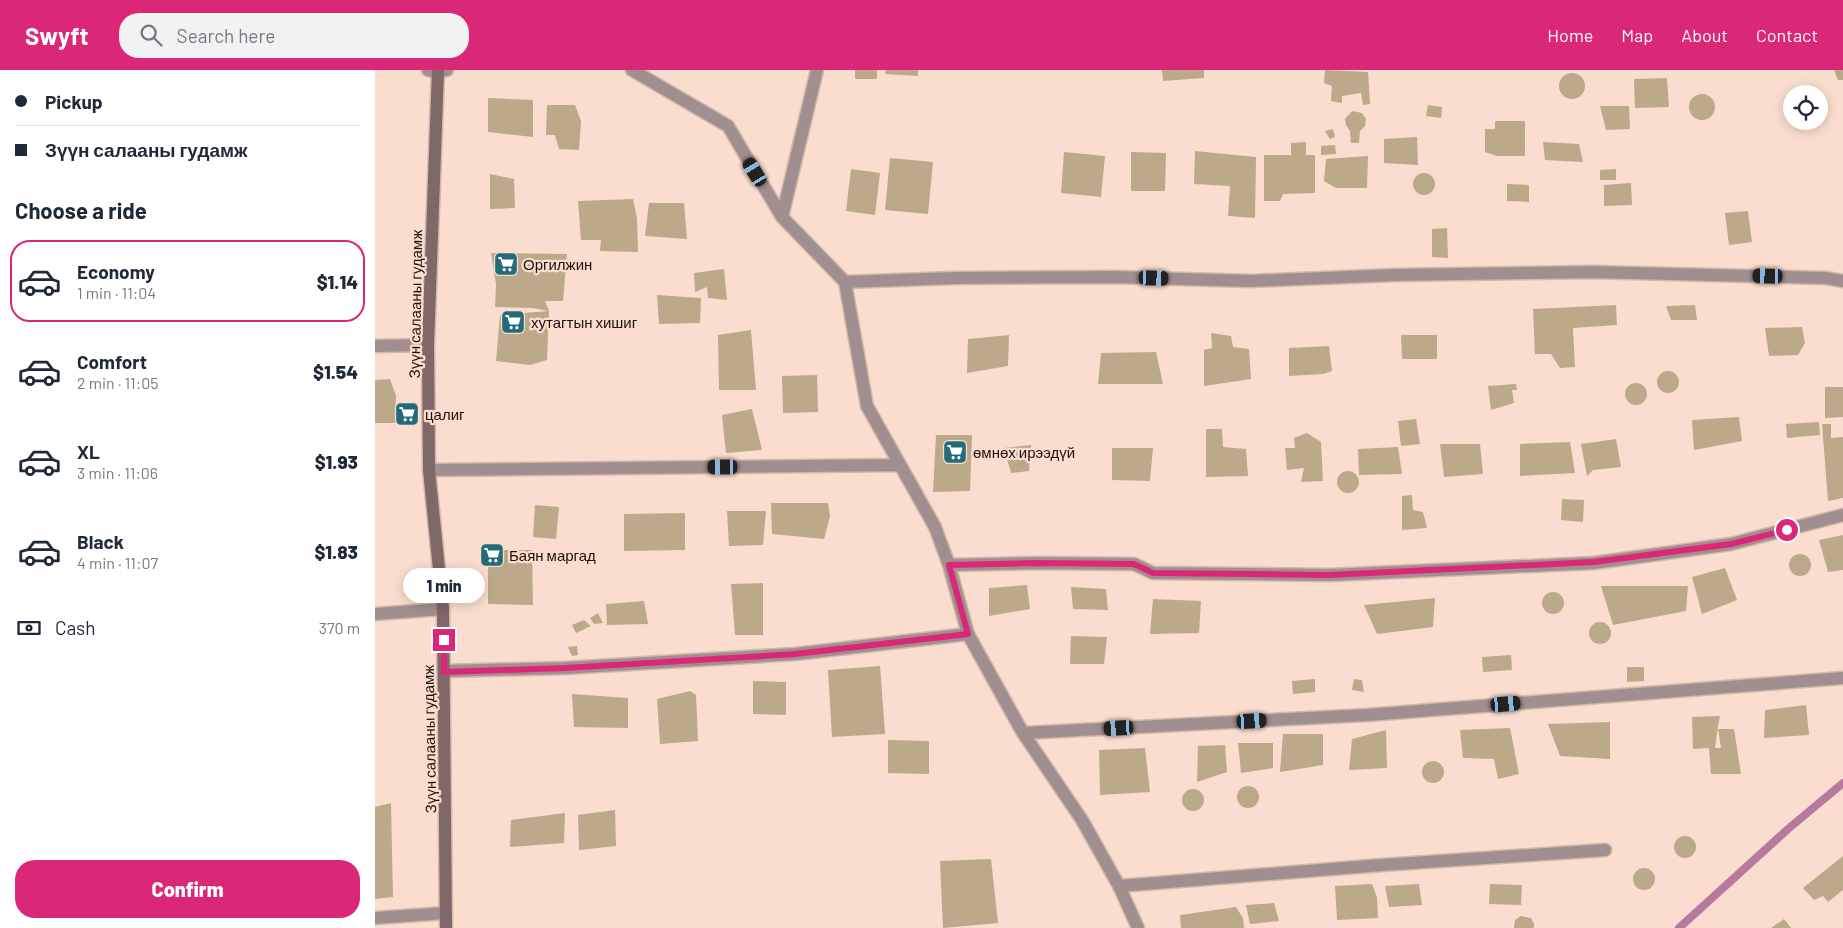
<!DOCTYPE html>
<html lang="en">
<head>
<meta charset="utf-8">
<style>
	body { margin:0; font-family:Barlow,sans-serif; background:#f2f2f3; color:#1f2937; height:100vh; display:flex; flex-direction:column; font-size:19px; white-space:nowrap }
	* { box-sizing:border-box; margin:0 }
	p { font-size:16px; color:#747a83 }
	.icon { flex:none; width:28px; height:28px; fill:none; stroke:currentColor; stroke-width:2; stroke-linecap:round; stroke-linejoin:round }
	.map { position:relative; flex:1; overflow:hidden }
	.side { display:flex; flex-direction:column; background:#fff; width:375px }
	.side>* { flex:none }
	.top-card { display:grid; align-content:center; height:110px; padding:0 15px; background:#fff }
	.buttons { position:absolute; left:1408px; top:15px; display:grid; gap:10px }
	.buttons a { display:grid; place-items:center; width:45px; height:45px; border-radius:50%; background:#fff; box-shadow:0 2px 12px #0003; font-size:25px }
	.end { position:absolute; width:22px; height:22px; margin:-11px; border:6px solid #db2777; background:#fff; box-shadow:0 0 0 2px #fff }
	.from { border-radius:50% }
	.bubble { position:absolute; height:35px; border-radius:18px; background:#fff; box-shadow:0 2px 12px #0003; font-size:16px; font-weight:800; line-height:35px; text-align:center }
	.car { position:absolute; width:15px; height:30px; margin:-15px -8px; border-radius:6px; box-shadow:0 0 4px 1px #0007; background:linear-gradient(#222 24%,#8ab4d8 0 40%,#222 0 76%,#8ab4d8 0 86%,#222 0) }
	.top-card b { display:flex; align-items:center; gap:18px; height:48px; font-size:19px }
	.top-card b+b { border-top:1px solid #e0e1e3 }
	.top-card i { width:12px; height:12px; background:#1f2937 }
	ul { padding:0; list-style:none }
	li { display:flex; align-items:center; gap:15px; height:82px; margin:0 10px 8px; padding:0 5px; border:2px solid transparent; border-radius:20px }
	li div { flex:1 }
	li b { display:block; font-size:19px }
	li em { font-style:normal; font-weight:800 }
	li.current { border-color:#db2777 }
	li>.icon { width:45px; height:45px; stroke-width:1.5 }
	h2 { padding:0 15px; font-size:22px; line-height:60px }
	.pay { display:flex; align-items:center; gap:12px; height:55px; padding:0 15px; font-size:19px }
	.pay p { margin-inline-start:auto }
	.button { display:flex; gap:10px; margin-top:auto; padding:10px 15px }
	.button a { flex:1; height:58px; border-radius:20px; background:#db2777; color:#fff; font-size:20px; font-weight:800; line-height:58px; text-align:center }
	header { display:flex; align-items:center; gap:30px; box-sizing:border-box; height:70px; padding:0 25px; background:#db2777; color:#fff }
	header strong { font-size:24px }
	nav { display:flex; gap:28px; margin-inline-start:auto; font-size:18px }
	.search { width:350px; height:45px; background:#f2f2f3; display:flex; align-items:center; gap:12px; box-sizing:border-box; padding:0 18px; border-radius:20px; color:#747a83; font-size:19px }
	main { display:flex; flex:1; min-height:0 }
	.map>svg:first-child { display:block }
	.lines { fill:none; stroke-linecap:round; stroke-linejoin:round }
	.stream { stroke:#b57a9e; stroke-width:8 }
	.building { fill:#bba98a }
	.street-casing { stroke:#d2b8ab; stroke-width:15 }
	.secondary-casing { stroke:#d2b8ab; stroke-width:15 }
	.street { stroke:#a18f8f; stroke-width:12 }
	.secondary { stroke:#806768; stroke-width:12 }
	.route { stroke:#db2777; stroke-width:6 }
	.labels { text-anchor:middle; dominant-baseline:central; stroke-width:4.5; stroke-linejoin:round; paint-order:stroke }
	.poi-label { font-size:15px; fill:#1e110b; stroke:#faddce; text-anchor:start }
	.street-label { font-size:15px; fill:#1e110b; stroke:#faddce }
</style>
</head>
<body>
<header>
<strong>Swyft</strong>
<div class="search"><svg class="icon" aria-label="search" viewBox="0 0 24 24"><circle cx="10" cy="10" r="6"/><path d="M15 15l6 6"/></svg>Search here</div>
<nav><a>Home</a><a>Map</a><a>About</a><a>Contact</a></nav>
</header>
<main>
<section class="side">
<div class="top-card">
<b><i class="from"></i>Pickup</b>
<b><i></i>Зүүн салааны гудамж</b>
</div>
<h2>Choose a ride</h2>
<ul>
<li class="current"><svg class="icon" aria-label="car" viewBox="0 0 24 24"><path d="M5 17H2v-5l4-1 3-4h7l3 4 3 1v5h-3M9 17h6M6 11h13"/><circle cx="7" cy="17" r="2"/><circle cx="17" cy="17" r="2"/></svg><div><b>Economy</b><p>1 min · 11:04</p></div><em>$1.14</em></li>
<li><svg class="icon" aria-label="car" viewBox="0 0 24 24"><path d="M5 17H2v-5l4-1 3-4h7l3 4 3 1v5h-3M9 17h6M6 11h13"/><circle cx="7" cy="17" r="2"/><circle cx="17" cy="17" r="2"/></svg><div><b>Comfort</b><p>2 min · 11:05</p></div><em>$1.54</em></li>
<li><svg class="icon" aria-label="car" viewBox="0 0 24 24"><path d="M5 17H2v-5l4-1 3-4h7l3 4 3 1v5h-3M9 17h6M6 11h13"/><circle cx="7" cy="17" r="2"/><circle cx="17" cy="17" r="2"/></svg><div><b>XL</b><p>3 min · 11:06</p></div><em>$1.93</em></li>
<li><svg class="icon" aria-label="car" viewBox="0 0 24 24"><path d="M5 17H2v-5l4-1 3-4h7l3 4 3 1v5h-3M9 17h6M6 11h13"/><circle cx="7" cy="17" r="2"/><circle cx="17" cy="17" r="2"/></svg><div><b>Black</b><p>4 min · 11:07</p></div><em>$1.83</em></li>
</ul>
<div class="pay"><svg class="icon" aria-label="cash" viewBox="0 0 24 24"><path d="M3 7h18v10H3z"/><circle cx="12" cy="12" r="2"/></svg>Cash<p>370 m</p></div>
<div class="button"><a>Confirm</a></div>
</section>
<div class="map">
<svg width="1468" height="858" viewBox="0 0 1468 858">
	<rect width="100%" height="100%" fill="#faddce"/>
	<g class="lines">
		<path class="stream" d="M1304 858 1413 759 1468 713"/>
	</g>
	<path class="building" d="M480 0H502V9H480Z
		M511 0H543V6L510 4Z
		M787 0H829V8L788 11Z
		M950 0 993 2 995 34 988 35 986 23 967 26V33L956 31 957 16 949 13Z
		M1459 0H1468V10H1463Z
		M1184 16a13 13 0 1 1 26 0a13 13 0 1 1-26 0Z
		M1292 8 1294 37 1260 38 1259 9Z
		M1314 37a13 13 0 1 1 26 0a13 13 0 1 1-26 0Z
		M113 28 158 30V67L113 62Z
		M172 35H200L206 51 204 80 184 79 180 65H171Z
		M1053 35 1067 37 1066 48 1051 46Z
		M1225 36H1254L1255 59 1231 60Z
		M977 41 987 43 991 49 990 56 985 61 984 73H976L975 61 971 55 970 49Z
		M1120 51H1150V86H1122L1110 82V59H1120Z
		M958 59 960 67 955 69 950 61Z
		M1042 67 1043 95 1009 93V69Z
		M931 72V85H940V123L908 124 905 131H889V85H916V73Z
		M1168 72 1204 74 1208 92 1170 90Z
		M960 75 961 84 946 85V76Z
		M820 81 881 87 880 148 853 146 855 116 819 114Z
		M689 82 730 86 726 127 686 123Z
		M756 82 791 83 790 121H756Z
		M993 86 992 118H961L949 111 951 89Z
		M515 88 558 92 553 144 510 140Z
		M476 99 505 103 500 145 471 141Z
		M1241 99V110H1225V100Z
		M1038 114a11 11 0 1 1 22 0a11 11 0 1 1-22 0Z
		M115 104 139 109 140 138 115 139Z
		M1256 113 1257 135 1229 136V115Z
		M1132 114 1154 115V132L1132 131Z
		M258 129 262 148 263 182 225 181 226 170H206L203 131Z
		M274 133H309L312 169 270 166Z
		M1373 141 1377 172 1354 175 1350 143Z
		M1072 158 1073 188 1057 187V159Z
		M116 183 192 184 188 231H170L174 241 172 290 155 295 121 291 125 245 174 241 157 238 120 237 121 214Z
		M349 199 352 230 333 228 332 217 320 222 319 203Z
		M282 225 326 228 325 253 284 254Z
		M1241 235 1242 255 1198 258 1200 297 1185 298 1176 284H1160L1158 239Z
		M1320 235 1322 250H1296L1291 236Z
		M1427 257 1430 273 1423 285 1394 286 1390 258Z
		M376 260 381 320H344L343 265Z
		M836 263 856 266 858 277 874 279 876 309 829 316V280L837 278Z
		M634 265 633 296 592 303 593 269Z
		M1026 265H1062V289H1027Z
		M954 276 957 301 948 304 914 306V278Z
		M781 282 788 314H723L726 283Z
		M1282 312a11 11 0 1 1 22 0a11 11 0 1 1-22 0Z
		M442 305 443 342 408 343 407 306Z
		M15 309 21 326 20 353H0V310Z
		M1250 324a11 11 0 1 1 22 0a11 11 0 1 1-22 0Z
		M1141 314 1142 320H1137L1139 333 1116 340 1113 316Z
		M1450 317H1468V347L1450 348Z
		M377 339 387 380 351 383 347 345Z
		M1364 347 1367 371 1319 380 1317 350Z
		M1041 349 1045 374 1026 376 1023 351Z
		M1444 352 1445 365 1412 368 1411 354Z
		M1447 354H1456V368L1468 367V428L1453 431Z
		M831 359H847L848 377 871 379 873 406 831 407Z
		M932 363 946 372 948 411 926 412 929 398 912 400 910 378H920L919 368Z
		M561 365H597L595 421 558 422Z
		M1241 369 1246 397 1218 400 1212 406 1206 374Z
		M1195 372 1200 403 1145 406V374Z
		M1065 374H1105L1108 404 1069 407Z
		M656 375 654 401 636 403 629 378Z
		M1023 377 1027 404 984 405 983 379Z
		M737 378H778L775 411 737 410Z
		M962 412a11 11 0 1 1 22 0a11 11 0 1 1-22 0Z
		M1037 425 1038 440 1048 442 1052 458 1027 460V426Z
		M1187 429 1209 430 1208 452 1186 450Z
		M396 433H453L455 446 449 469 397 464Z
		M160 435 184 437 181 469 158 467Z
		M352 441H391L388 475 354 476Z
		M310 443V480L249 481V444Z
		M1468 465V500L1453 502 1444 470Z
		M113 480H157L158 535 113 534Z
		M1414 495a11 11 0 1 1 22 0a11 11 0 1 1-22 0Z
		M1350 498 1362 530 1327 544 1317 507Z
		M388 513V565H360L356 514Z
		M652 515 655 539 614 546V518Z
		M1226 516H1313L1311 541 1238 555Z
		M696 517 731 519 733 540 698 539Z
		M1167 533a11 11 0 1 1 22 0a11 11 0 1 1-22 0Z
		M1060 528 1058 557 1002 564 989 535Z
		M778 529 826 531 824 563 775 564Z
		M269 531 273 554 232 555 231 534Z
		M223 543 228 553 219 554 215 548Z
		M209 550 216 556 201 563 197 555Z
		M1214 563a11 11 0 1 1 22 0a11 11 0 1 1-22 0Z
		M696 566 732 567 729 594H695Z
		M202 576 203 585 197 586 193 577Z
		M1136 585 1137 600 1108 602 1107 587Z
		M505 596 510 664 457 667 453 600Z
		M1252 597H1269V611L1252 612Z
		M940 609V622L918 624 917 611Z
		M979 609 987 610 989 622 977 620Z
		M378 611 411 612V645L378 644Z
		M315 621 321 625 323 671 285 674 282 629Z
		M197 624 253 628V658L199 657Z
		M1431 635 1434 665 1389 668 1390 640Z
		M1345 646 1343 656 1340 678H1346L1343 659H1359L1366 704H1336L1334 678 1318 679 1317 647Z
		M1235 652V689L1185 686 1173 654Z
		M1135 658 1144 704 1123 709 1119 689 1088 688 1085 660Z
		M1011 660 1012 698 974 700 977 669Z
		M908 664H948V695L905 702Z
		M513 670 554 671V704L513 703Z
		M863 673H898V698L866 703Z
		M850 675 852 702 822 712 823 676Z
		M770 678 775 722 725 725 724 680Z
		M1047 702a11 11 0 1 1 22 0a11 11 0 1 1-22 0Z
		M862 727a11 11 0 1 1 22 0a11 11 0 1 1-22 0Z
		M807 730a11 11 0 1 1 22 0a11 11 0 1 1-22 0Z
		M16 733 18 827 0 829V737Z
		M240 740 241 776 204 780 203 745Z
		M190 743 189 773 135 777 136 750Z
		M1299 777a11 11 0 1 1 22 0a11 11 0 1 1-22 0Z
		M1468 786V820L1453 832 1448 826 1439 830 1428 818Z
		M616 789 623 853 568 858 565 791Z
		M1258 809a11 11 0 1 1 22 0a11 11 0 1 1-22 0Z
		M997 814 1002 827 1003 848 962 850 960 816Z
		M1044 814 1047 835 1014 837 1010 816Z
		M1115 814 1147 815 1146 835 1114 834Z
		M899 833 904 851 875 854 871 835Z
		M861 837 868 848 869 858H806L805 845Z
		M1146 846 1156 848 1159 854V858H1139L1140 850Z
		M1409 849 1416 858H1396Z"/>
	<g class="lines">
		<defs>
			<path id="street" d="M53 0 63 2 72 0
				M257 0 353 56 407 147 470 212 492 336 560 457 574 495 593 564 648 663 707 750 744 816 763 858
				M407 147 442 0
				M470 212 579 208 740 207 875 211 1019 205 1218 202 1451 208 1468 211
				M0 276 53 275
				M54 400 524 395
				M574 495 661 493 759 494 778 503 955 505 1219 493 1356 474 1468 445
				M0 544 68 539
				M69 601 190 598 420 584 593 564
				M648 663 992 645 1468 608
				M744 816 1007 795 1230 780
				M0 848 71 843"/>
			<path id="secondary" d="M63 0 53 275 54 400 68 539 71 858"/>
		</defs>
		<use href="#street" class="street-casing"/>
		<use href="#secondary" class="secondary-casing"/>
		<use href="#street" class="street"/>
		<use href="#secondary" class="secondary"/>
	</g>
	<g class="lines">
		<path class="route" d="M69 570V602L190 598 420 584 593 564 574 495 660 493 759 494 778 503 955 505 1219 492 1356 474 1412 460"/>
	</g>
	<defs>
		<symbol id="supermarket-square" viewBox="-11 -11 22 22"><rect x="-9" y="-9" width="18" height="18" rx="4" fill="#246b79" stroke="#faddce"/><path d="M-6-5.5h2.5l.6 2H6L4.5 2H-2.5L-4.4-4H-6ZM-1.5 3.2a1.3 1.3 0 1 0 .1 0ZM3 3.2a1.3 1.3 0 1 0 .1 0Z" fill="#fff"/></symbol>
	</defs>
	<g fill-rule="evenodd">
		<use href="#supermarket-square" x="117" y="180" width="28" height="28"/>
		<use href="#supermarket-square" x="124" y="238" width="28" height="28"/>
		<use href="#supermarket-square" x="18" y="330" width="28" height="28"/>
		<use href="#supermarket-square" x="566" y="368" width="28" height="28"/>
		<use href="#supermarket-square" x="103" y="471" width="28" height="28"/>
	</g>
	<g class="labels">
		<g class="poi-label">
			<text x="148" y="194">Оргилжин</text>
			<text x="156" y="252">хутагтын хишиг</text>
			<text x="50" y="344">цалиг</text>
			<text x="598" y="382">өмнөх ирээдүй</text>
			<text x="134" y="485">Баян маргад</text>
		</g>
		<g class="street-label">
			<text transform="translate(40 234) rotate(-89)">Зүүн салааны гудамж</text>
			<text transform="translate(54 669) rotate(-91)">Зүүн салааны гудамж</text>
		</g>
	</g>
</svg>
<div class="buttons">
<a><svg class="icon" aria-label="locate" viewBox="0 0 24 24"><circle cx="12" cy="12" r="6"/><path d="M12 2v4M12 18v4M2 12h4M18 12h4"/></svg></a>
</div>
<i class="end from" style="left:1412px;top:460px"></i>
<i class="end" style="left:69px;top:570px"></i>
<div class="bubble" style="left:28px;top:498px;width:82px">1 min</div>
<i class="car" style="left:380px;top:102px;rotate:329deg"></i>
<i class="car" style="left:1393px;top:206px;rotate:271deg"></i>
<i class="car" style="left:779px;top:208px;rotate:92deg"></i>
<i class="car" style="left:348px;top:397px;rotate:270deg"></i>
<i class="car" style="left:1131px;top:634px;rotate:85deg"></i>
<i class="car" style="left:877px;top:651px;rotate:87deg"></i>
<i class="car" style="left:744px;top:658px;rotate:267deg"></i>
</div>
</main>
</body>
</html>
